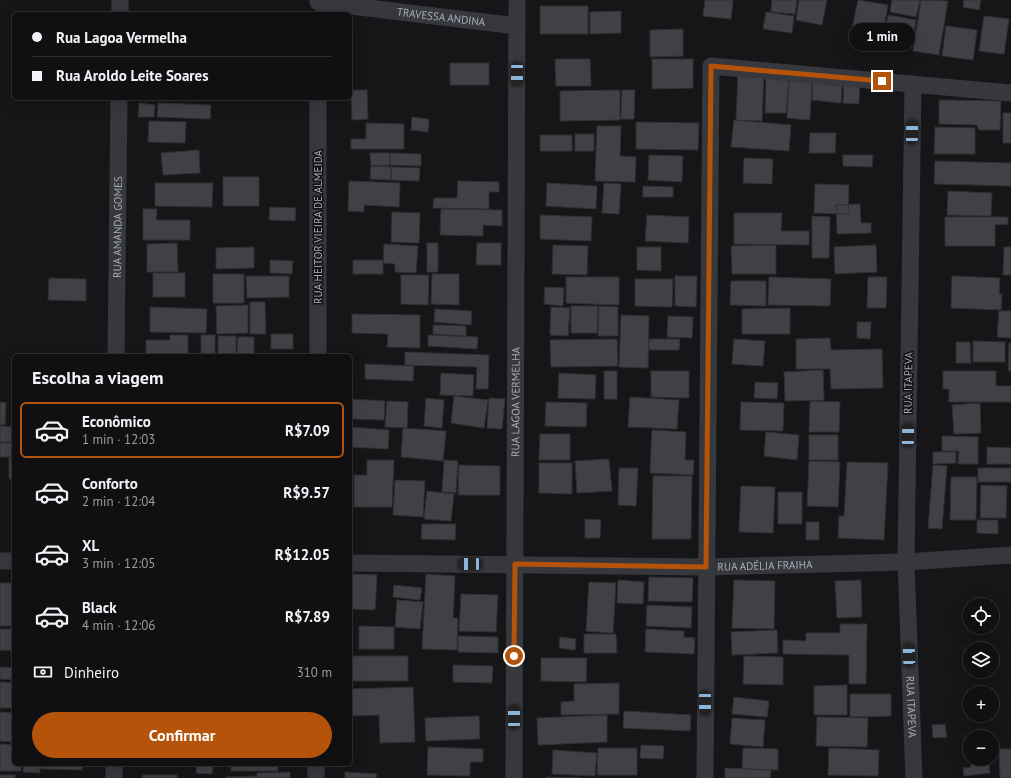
<!DOCTYPE html>
<html lang="pt">
<head>
<meta charset="utf-8">
<style>
	body { margin:0; font-family:"PT Sans",sans-serif; background:#1e1e20; color:#f1f3f6; height:100vh; display:flex; flex-direction:column; font-size:15px; white-space:nowrap }
	* { box-sizing:border-box; margin:0 }
	p { font-size:13px; color:#9c9d9f }
	.icon { flex:none; width:22px; height:22px; fill:none; stroke:currentColor; stroke-width:2; stroke-linecap:round; stroke-linejoin:round }
	.map { position:relative; flex:1; overflow:hidden }
	.details { position:absolute; left:12px; top:354px; width:340px; height:412px; display:flex; flex-direction:column; background:#101012; border-radius:6px; box-shadow:0 4px 16px #0002,0 0 0 1px #303032 }
	.details>* { flex:none }
	.guide { position:absolute; left:12px; top:12px; width:340px; height:88px; border-radius:6px; box-shadow:0 4px 16px #0002,0 0 0 1px #303032; display:grid; align-content:center; height:88px; padding:0 20px; background:#101012 }
	.fabs { position:absolute; left:963px; top:598px; display:grid; gap:8px }
	.fabs a { display:grid; place-items:center; width:36px; height:36px; border-radius:50%; background:#101012; box-shadow:0 4px 16px #0002,0 0 0 1px #303032; font-size:20px }
	.end { position:absolute; width:18px; height:18px; margin:-9px; border:5px solid #b45309; background:#fff; box-shadow:0 0 0 2px #fff }
	.from { border-radius:50% }
	.bubble { position:absolute; height:28px; border-radius:14px; background:#101012; box-shadow:0 4px 16px #0002,0 0 0 1px #303032; font-size:13px; font-weight:700; line-height:28px; text-align:center }
	.car { position:absolute; width:12px; height:24px; margin:-12px -6px; border-radius:5px; box-shadow:0 0 3px 1px #0007; background:linear-gradient(#222 24%,#8ab4d8 0 40%,#222 0 76%,#8ab4d8 0 86%,#222 0) }
	.guide b { display:flex; align-items:center; gap:14px; height:38px; font-size:15px }
	.guide b+b { border-top:1px solid #303032 }
	.guide i { width:10px; height:10px; background:#f1f3f6 }
	ul { padding:0; list-style:none }
	li { display:flex; align-items:center; gap:12px; height:56px; margin:0 8px 6px; padding:0 12px; border:2px solid transparent; border-radius:6px }
	li div { flex:1 }
	li b { display:block; font-size:15px }
	li em { font-style:normal; font-weight:700 }
	li.active { border-color:#b45309 }
	li>.icon { width:36px; height:36px; stroke-width:1.5 }
	h2 { padding:0 20px; font-size:18px; line-height:48px }
	.pay { display:flex; align-items:center; gap:10px; height:44px; padding:0 20px; font-size:15px }
	.pay p { margin-inline-start:auto }
	.primary-button { display:flex; gap:8px; margin-top:auto; padding:8px 20px }
	.primary-button a { flex:1; height:46px; border-radius:24px; background:#b45309; color:#fff; font-size:16px; font-weight:700; line-height:46px; text-align:center }
	.map>svg:first-child { display:block }
	.building { fill:#404145; stroke:#303034 }
	.lines { fill:none; stroke-linecap:round; stroke-linejoin:round }
	.street { stroke:#37383d; stroke-width:17 }
	.route { stroke:#b45309; stroke-width:5 }
	.labels { text-anchor:middle; dominant-baseline:central; stroke-width:3; stroke-linejoin:round; paint-order:stroke }
	.street-label { font-size:11px; fill:#a8adb8; stroke:#111113 }
</style>
</head>
<body>
<div class="map">
<svg width="1011" height="778" viewBox="0 0 1011 778">
	<rect width="100%" height="100%" fill="#161618"/>
	<path class="building" d="M705 0H733L731 19 703 16Z
		M772 0H797L795 14 771 12Z
		M799 0H827L822 25 796 20Z
		M858 0 888 5 882 39 851 33Z
		M892 0H920L916 17 890 12Z
		M921 0 948 1 939 55 913 51Z
		M964 0H981L979 10 963 7Z
		M540 6H588V34H540Z
		M621 11V33L590 34V12Z
		M766 12 794 16 792 33 763 29Z
		M888 15 916 20 912 46 883 41Z
		M984 16 1009 19 1004 54 979 51Z
		M946 26 977 30 973 60 942 56Z
		M683 29V56L650 57V30Z
		M555 59H590L591 86H556Z
		M652 59H693V88L652 89Z
		M450 63H489V85H450Z
		M738 73H764L762 121 736 120Z
		M766 77 789 79 786 113H765Z
		M789 79 812 80 810 120 787 118Z
		M844 80H860L859 104 843 103Z
		M813 83 842 86 841 103 812 100Z
		M351 90H367L368 119 352 120Z
		M620 90V120L560 121V91Z
		M622 90H635L634 119H621Z
		M939 100 1001 101 1000 130H979L977 125 939 124Z
		M139 103 155 105 154 117H138Z
		M158 103 211 105 210 119 157 117Z
		M1003 113H1011V143H1003Z
		M412 117 429 119 428 132 411 130Z
		M734 120 791 125 789 151 731 147Z
		M149 121 186 122 185 143 148 142Z
		M636 122 699 123 698 150 636 149Z
		M366 123 404 124V149H351V139H366Z
		M597 126H621L620 156 636 157 635 182 595 181Z
		M935 127 975 128V154H934Z
		M810 133H836L835 153H809Z
		M575 134H594V151H575Z
		M540 135H572V151H540Z
		M199 150 200 173 163 175 161 153Z
		M370 153H390V165L371 166Z
		M390 153 421 154V166L390 165Z
		M649 155 683 156 682 182 648 180Z
		M843 155H873L872 167 843 166Z
		M744 158 773 159 772 184 743 183Z
		M935 161 1011 163V186L934 184Z
		M371 166 391 167V180L370 179Z
		M391 167 420 168 419 181 391 180Z
		M223 177H259V206H223Z
		M349 181 400 183 399 207 364 205V212L348 211Z
		M458 181 499 182V192H489V209L433 208 434 198H457Z
		M155 183H213L212 207 155 206Z
		M547 183 597 186 596 209 546 206Z
		M604 183 621 184 619 214 602 213Z
		M815 184 849 185 848 214 814 213Z
		M643 186 673 187V197H643Z
		M948 191 992 193 991 216 947 215Z
		M860 204 861 223H871V233L837 234 836 205Z
		M270 207 296 208 295 221 269 220Z
		M143 209H157L156 220H190V240H143Z
		M441 209 502 210V226L483 225V236L440 235Z
		M392 212 420 213 419 243 391 242Z
		M734 213H782L781 231H809V245L734 244Z
		M540 215 592 217 591 241 540 239Z
		M647 215 689 217 688 243 645 241Z
		M812 216 830 217 829 258H812Z
		M945 217H1008V224L995 225V246H945Z
		M177 243 178 272H147V244Z
		M427 243H438V272H427Z
		M477 243H501V265H476Z
		M384 244 418 246 416 273 395 272V264L383 263Z
		M553 245 588 246 587 275 552 274Z
		M776 245V274H732L731 246Z
		M876 245 877 272 835 274 834 247Z
		M254 247V268L216 269V248Z
		M637 247H661V271L637 270Z
		M1004 247H1011V275H1003Z
		M270 260 293 261 292 274 270 273Z
		M353 260H383V274H353Z
		M153 273H185V297H153Z
		M213 274H244V303H213Z
		M432 274H459V305L431 304Z
		M401 275H429L428 305 401 304Z
		M246 276H289V297L247 298Z
		M675 276H697L696 307 675 306Z
		M952 276 1000 278 999 294H1002L1001 310 951 308Z
		M566 277H619V305L566 303Z
		M769 277 831 279 830 306 768 305Z
		M868 277H887L886 308H867Z
		M49 278 86 279V301L48 300Z
		M635 279H673L672 307 635 306Z
		M731 281H766V306L730 305Z
		M545 287 564 288 563 306 544 304Z
		M250 302H265L266 334H250Z
		M248 305V333L217 334 216 306Z
		M571 306H598L597 333H571Z
		M599 306 618 307V336H598Z
		M150 307 207 309 206 333 150 332Z
		M551 307 570 308 568 336 550 335Z
		M790 308V334H742V309Z
		M435 309 472 311 471 325 434 322Z
		M999 311H1011V338L997 337Z
		M352 314 420 315V348L387 347 388 334 352 333Z
		M621 315 649 316 648 368 619 367Z
		M668 316 693 317 692 338 667 337Z
		M857 322H871L870 339 857 338Z
		M433 325 466 326V336L433 334Z
		M271 334H293V349H271Z
		M170 335H188V356H146V340H170Z
		M201 335H215V356H201Z
		M428 335 478 337 477 349 428 346Z
		M218 336H236V356H218Z
		M238 337H254V356H237Z
		M830 338 831 350 882 349 883 388 831 389 830 369H796V339Z
		M617 339 618 366 551 367 550 340Z
		M649 339H680L679 350H649Z
		M734 339 765 341 763 366 732 364Z
		M973 341 1005 342V362H973Z
		M956 342H970L971 363H956Z
		M1009 343H1011V371H1008Z
		M405 352 489 355 488 389H476L477 367 405 365Z
		M365 364 414 366 413 381 365 379Z
		M823 370 824 400 785 401 784 372Z
		M604 371H617V399H604Z
		M651 371H689V398L651 397Z
		M943 371H996V386H1011V402H949V389H943Z
		M441 373 474 375 473 396 440 395Z
		M559 373 596 375 595 399 558 398Z
		M755 382 778 383 777 399 754 398Z
		M454 396 488 400 484 428 451 423Z
		M630 397 679 400 677 429 628 427Z
		M426 398 444 400 442 428 424 426Z
		M489 398 505 399 502 429 487 428Z
		M350 399 385 401 384 420 350 419Z
		M387 401 408 402 407 428 385 427Z
		M810 401 840 402 839 432H809Z
		M0 402 6 403 5 425H0Z
		M546 402 587 403 586 427 545 426Z
		M741 402 784 403 783 431 740 430Z
		M980 403 981 433 954 434 952 405Z
		M0 426 14 427V442H0Z
		M350 427 389 430 388 449 350 447Z
		M403 428 446 431 443 461 401 457Z
		M652 430 686 432 685 460H694L693 475 650 473Z
		M766 432 799 435 797 460 764 456Z
		M540 434H570V460H539Z
		M809 435H838V460H809Z
		M942 436 978 437V464H958L959 451H942Z
		M0 443H14V457H0Z
		M987 447 1011 448V464H987Z
		M933 452H956V463L933 464Z
		M9 458H14V479H9Z
		M609 459 612 491 577 493 575 461Z
		M367 460H394L392 507H354V475H367Z
		M444 460 458 461 456 493 442 492Z
		M809 461 840 462 838 507 807 506Z
		M847 462 888 463 884 540 838 538 839 516H844Z
		M539 463H572V494L539 493Z
		M459 465 500 466V495H458Z
		M933 465 947 466 942 529 928 528Z
		M619 468H638L636 506 618 505Z
		M978 468H1011V482H978Z
		M653 476H692L691 539H652Z
		M951 477H977L976 520H950Z
		M395 480 425 481 423 517 393 515Z
		M981 485 1007 486 1006 518H980Z
		M741 486 775 487 773 533 739 532Z
		M427 491 454 494 451 521 424 519Z
		M778 492H802V524H778Z
		M585 519 601 520 600 538H585Z
		M977 520H998V534L977 533Z
		M806 522H819V540H806Z
		M422 524H456L455 540 421 539Z
		M350 574 377 575 375 610 350 609Z
		M426 574 455 576 453 618H458L457 650 422 649Z
		M649 577 693 578 692 602 648 601Z
		M618 580 644 582 643 604 617 603Z
		M734 580 775 581 774 629 732 628Z
		M861 580 862 617 837 618 835 581Z
		M589 582 616 583 613 633 586 631Z
		M0 583H14V626H0Z
		M394 585 422 588 420 600 393 597Z
		M461 594 498 595 496 632 459 631Z
		M397 600 423 602 420 629 395 627Z
		M647 605 692 607 691 628 646 626Z
		M840 624H867L866 684H849V655L783 654V640L806 641V633H840Z
		M359 626 394 627V649H359Z
		M0 629H14V651L0 650Z
		M646 629 684 631V637L695 638 694 654 645 652Z
		M777 630 778 653 732 655 731 632Z
		M584 634H616L617 653H584Z
		M458 636 498 637V653L458 652Z
		M560 637 576 639 575 650 559 648Z
		M350 656H408V681H350Z
		M744 656 783 657V685L743 684Z
		M541 658H587L586 682 541 681Z
		M453 665 493 666 492 683 453 682Z
		M0 667 14 668V680L0 679Z
		M0 682 14 683V708H0Z
		M619 683V714L561 715V702L574 701V684Z
		M847 685V715H814V686Z
		M413 687 415 742 380 743 379 715 350 716V689Z
		M850 694H891V716L850 717Z
		M734 697 769 701 767 717 732 714Z
		M624 711 691 715 690 731 623 728Z
		M0 712 14 713V742L0 741Z
		M607 715V742L538 745 537 718Z
		M479 716 480 739 426 741 425 718Z
		M817 717 868 718 867 747 816 746Z
		M732 718 765 720 763 747 730 744Z
		M945 724 947 737 933 738 932 725Z
		M0 744 14 745V764H21V771H0Z
		M641 745 664 746 663 759 640 758Z
		M428 747 483 749V762H470V776L427 775Z
		M598 748H637V775H597Z
		M743 748 778 749V770L742 769Z
		M829 748 879 750 878 776 828 775Z
		M999 749H1011V778H1000Z
		M553 750 597 753 595 776 552 774Z
		M971 759H988L990 773 964 776 963 768 971 767Z
		M24 764H40V773L23 772Z
		M41 764H83L82 770 41 769Z
		M197 764H213L212 774 196 773Z
		M231 764H278V771H231Z
		M725 768 771 770 770 778H725Z
		M290 772V778H257V773Z
		M345 772 377 774 376 778H345Z
		M0 775H15V778H0Z
		M143 775H177V778H142Z
		M256 776 257 778H226V777Z
		M546 777 582 778H546Z"/>
	<g class="lines">
		<g class="street">
			<path id="s1" d="M318 2 517 26"/>
			<path d="M120 14V0"/>
			<path id="s2" d="M913 84 906 562 914 778"/>
			<path d="M318 98V356"/>
			<path id="s3" d="M116 356 119 98"/>
			<path d="M0 561H14"/>
			<path id="s4" d="M350 563 706 567 906 562 1011 555"/>
			<path d="M114 764V778"/>
			<path d="M316 778V764"/>
			<path id="s5" d="M514 778 517 0"/>
			<path d="M705 778 711 66 1011 93"/>
		</g>
	</g>
	<g class="lines">
		<path class="route" d="M514 656 515 564 706 567 711 66 882 81"/>
	</g>
	<g class="labels">
		<g class="street-label">
			<text stroke="none"><textPath href="#s1" startOffset="124">TRAVESSA ANDINA</textPath></text>
			<text stroke="none"><textPath href="#s3" startOffset="129">RUA AMANDA GOMES</textPath></text>
			<text transform="translate(318 227) rotate(-90)">RUA HEITOR VIEIRA DE ALMEIDA</text>
			<text transform="translate(908 383) rotate(-89)">RUA ITAPEVA</text>
			<text stroke="none"><textPath href="#s5" startOffset="376">RUA LAGOA VERMELHA</textPath></text>
			<text stroke="none"><textPath href="#s4" startOffset="415">RUA ADÉLIA FRAIHA</textPath></text>
			<text stroke="none"><textPath href="#s2" startOffset="623">RUA ITAPEVA</textPath></text>
		</g>
	</g>
</svg>
<div class="fabs">
<a><svg class="icon" aria-label="locate" viewBox="0 0 24 24"><circle cx="12" cy="12" r="6"/><path d="M12 2v4M12 18v4M2 12h4M18 12h4"/></svg></a>
<a><svg class="icon" aria-label="layers" viewBox="0 0 24 24"><path d="M12 4l9 5-9 5-9-5zM3 14l9 5 9-5"/></svg></a>
<a>+</a>
<a>−</a>
</div>
<i class="end from" style="left:514px;top:656px"></i>
<i class="end" style="left:882px;top:81px"></i>
<div class="bubble" style="left:849px;top:23px;width:66px">1 min</div>
<i class="car" style="left:517px;top:74px;rotate:180deg"></i>
<i class="car" style="left:912px;top:132px;rotate:1deg"></i>
<i class="car" style="left:908px;top:435px;rotate:1deg"></i>
<i class="car" style="left:470px;top:564px;rotate:270deg"></i>
<i class="car" style="left:909px;top:655px;rotate:358deg"></i>
<i class="car" style="left:705px;top:703px;rotate:180deg"></i>
<i class="car" style="left:514px;top:717px;rotate:0deg"></i>
<div class="guide">
<b><i class="from"></i>Rua Lagoa Vermelha</b>
<b><i></i>Rua Aroldo Leite Soares</b>
</div>
<section class="details">
<h2>Escolha a viagem</h2>
<ul>
<li class="active"><svg class="icon" aria-label="car" viewBox="0 0 24 24"><path d="M5 17H2v-5l4-1 3-4h7l3 4 3 1v5h-3M9 17h6M6 11h13"/><circle cx="7" cy="17" r="2"/><circle cx="17" cy="17" r="2"/></svg><div><b>Econômico</b><p>1 min · 12:03</p></div><em>R$7.09</em></li>
<li><svg class="icon" aria-label="car" viewBox="0 0 24 24"><path d="M5 17H2v-5l4-1 3-4h7l3 4 3 1v5h-3M9 17h6M6 11h13"/><circle cx="7" cy="17" r="2"/><circle cx="17" cy="17" r="2"/></svg><div><b>Conforto</b><p>2 min · 12:04</p></div><em>R$9.57</em></li>
<li><svg class="icon" aria-label="car" viewBox="0 0 24 24"><path d="M5 17H2v-5l4-1 3-4h7l3 4 3 1v5h-3M9 17h6M6 11h13"/><circle cx="7" cy="17" r="2"/><circle cx="17" cy="17" r="2"/></svg><div><b>XL</b><p>3 min · 12:05</p></div><em>R$12.05</em></li>
<li><svg class="icon" aria-label="car" viewBox="0 0 24 24"><path d="M5 17H2v-5l4-1 3-4h7l3 4 3 1v5h-3M9 17h6M6 11h13"/><circle cx="7" cy="17" r="2"/><circle cx="17" cy="17" r="2"/></svg><div><b>Black</b><p>4 min · 12:06</p></div><em>R$7.89</em></li>
</ul>
<div class="pay"><svg class="icon" aria-label="cash" viewBox="0 0 24 24"><path d="M3 7h18v10H3z"/><circle cx="12" cy="12" r="2"/></svg>Dinheiro<p>310 m</p></div>
<div class="primary-button"><a>Confirmar</a></div>
</section>
</div>
</body>
</html>
